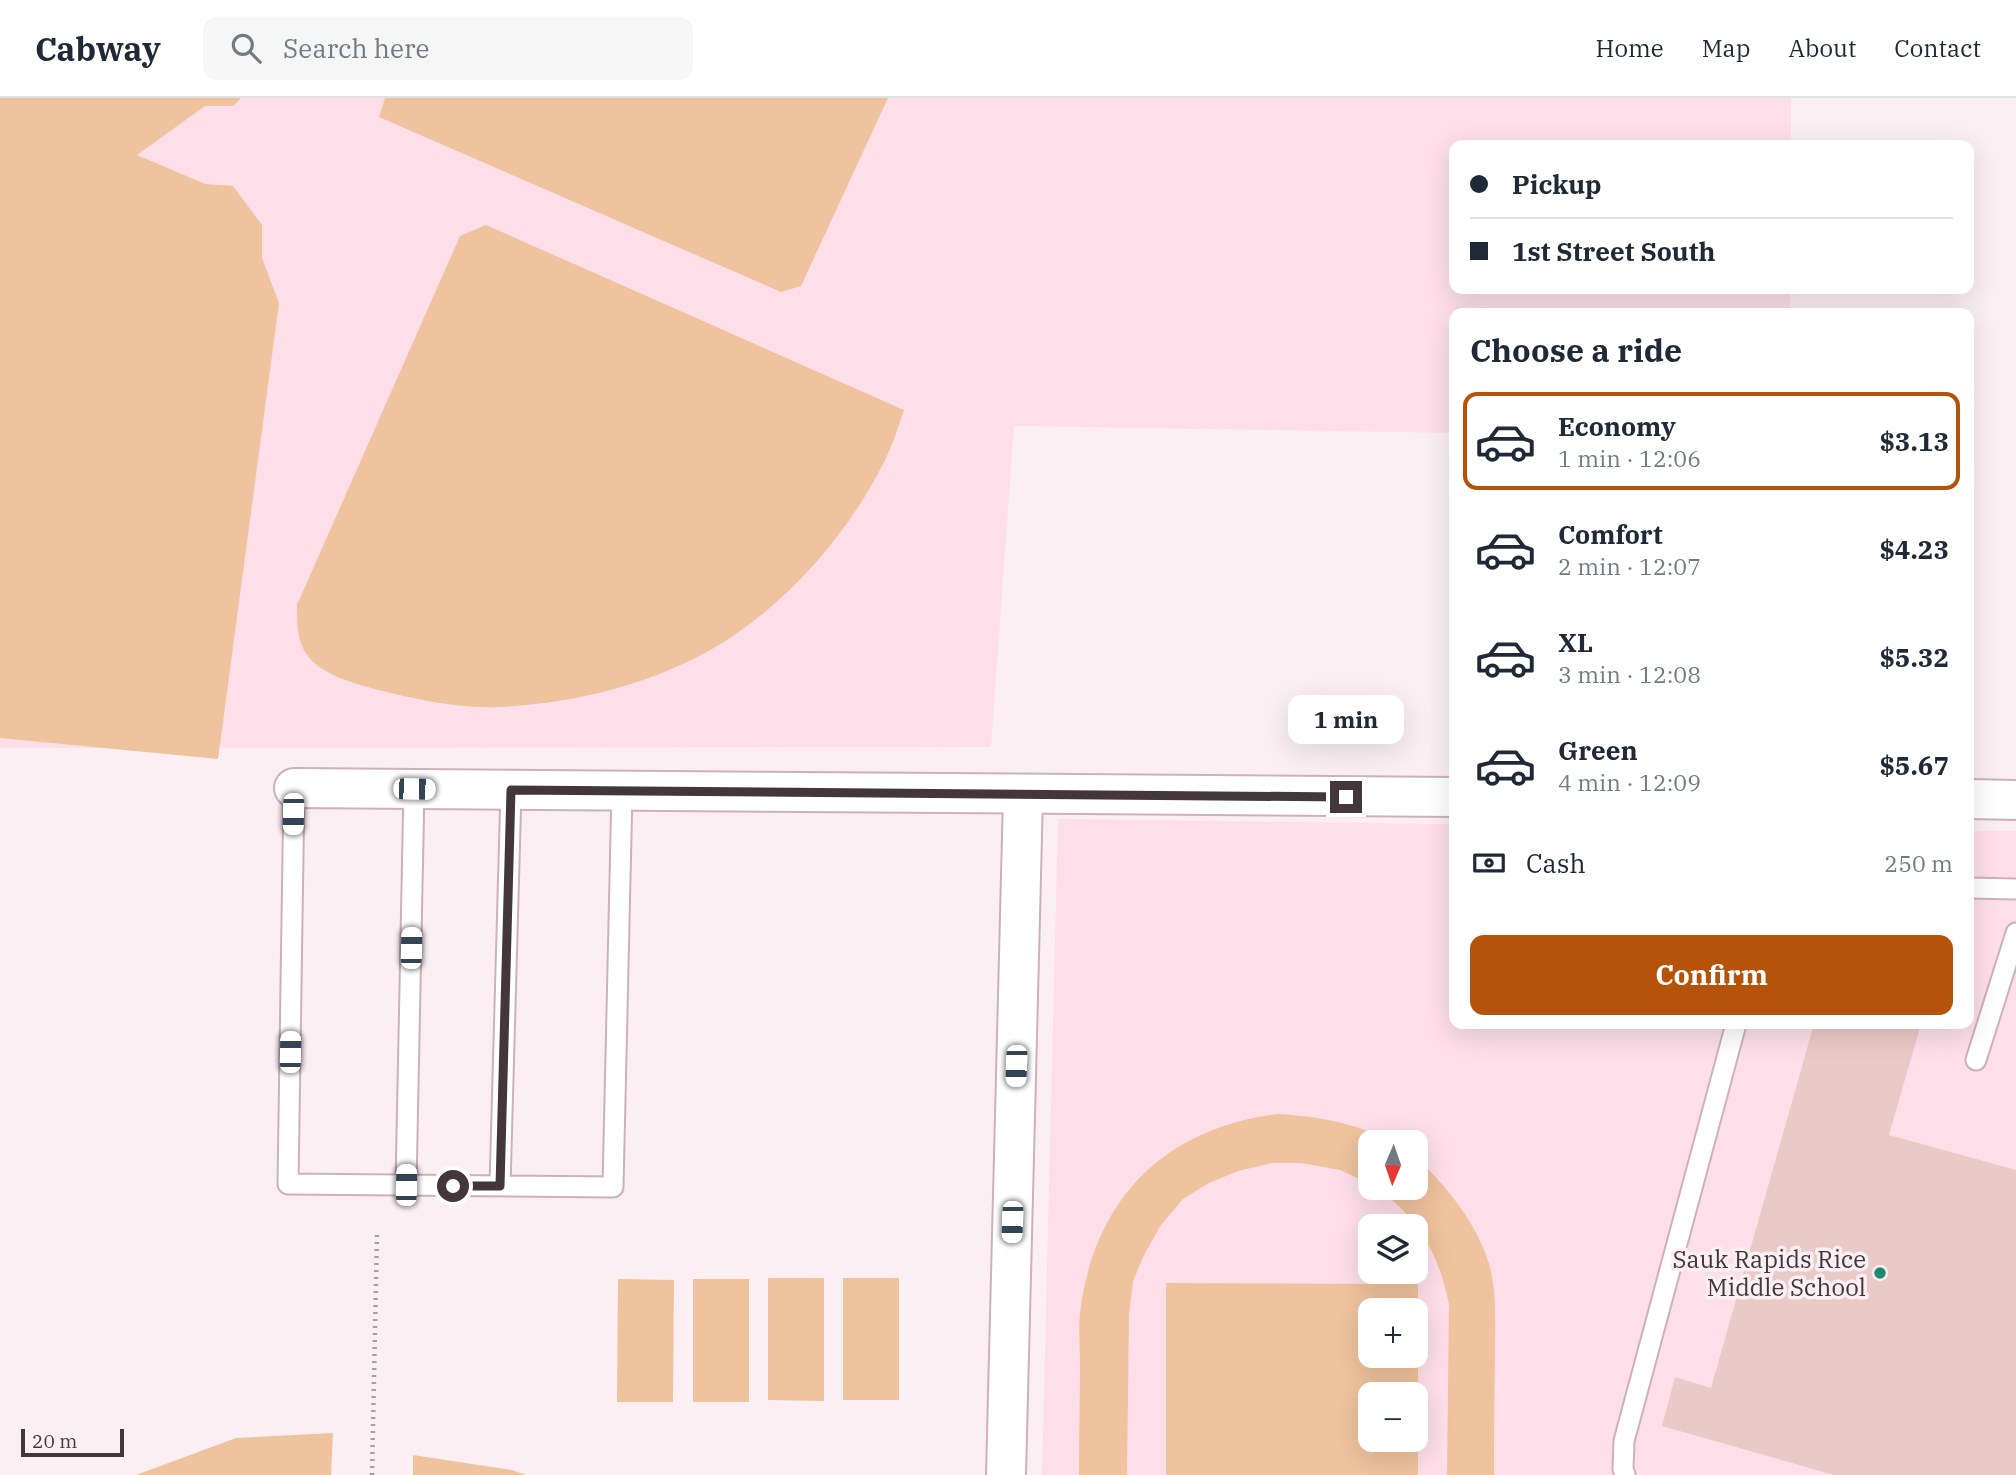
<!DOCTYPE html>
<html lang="en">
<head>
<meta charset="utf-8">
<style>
	body { margin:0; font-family:"IBM Plex Serif",serif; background:#f6f6f7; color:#1f2937; height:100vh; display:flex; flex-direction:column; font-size:26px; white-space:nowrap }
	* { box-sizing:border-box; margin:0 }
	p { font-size:23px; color:#747a83 }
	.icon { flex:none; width:38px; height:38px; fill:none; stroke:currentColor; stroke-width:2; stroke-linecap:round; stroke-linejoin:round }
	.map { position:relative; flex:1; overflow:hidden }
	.panel { position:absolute; left:1449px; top:210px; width:525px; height:721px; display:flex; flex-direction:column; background:#fff; border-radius:14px; box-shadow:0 7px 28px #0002 }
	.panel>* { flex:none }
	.banner { position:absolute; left:1449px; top:42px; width:525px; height:154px; border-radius:14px; box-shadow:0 7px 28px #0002; display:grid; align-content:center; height:154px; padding:0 21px; background:#fff }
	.needle { width:46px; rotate:182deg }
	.fabs { position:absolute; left:1358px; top:1032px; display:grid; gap:14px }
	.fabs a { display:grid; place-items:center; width:70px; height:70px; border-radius:14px; background:#fff; box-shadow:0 7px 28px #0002; font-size:35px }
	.scale { position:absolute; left:21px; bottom:18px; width:103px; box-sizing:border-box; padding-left:7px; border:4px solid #43373b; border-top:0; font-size:19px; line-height:24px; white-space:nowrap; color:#43373b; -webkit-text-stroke:5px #fceff4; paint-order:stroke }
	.end { position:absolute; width:32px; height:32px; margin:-16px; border:9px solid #43373b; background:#fff; box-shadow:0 0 0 4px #fff }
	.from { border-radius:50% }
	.bubble { position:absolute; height:49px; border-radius:14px; background:#fff; box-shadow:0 7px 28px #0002; font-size:23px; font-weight:800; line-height:49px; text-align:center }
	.car { position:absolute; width:21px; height:42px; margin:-21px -10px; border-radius:9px; box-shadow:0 0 5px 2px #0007; background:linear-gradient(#fff 24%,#345 0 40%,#fff 0 76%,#345 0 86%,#fff 0) }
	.banner b { display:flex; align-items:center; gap:24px; height:66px; font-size:26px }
	.banner b+b { border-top:2px solid #e0e1e3 }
	.banner i { width:18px; height:18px; background:#1f2937 }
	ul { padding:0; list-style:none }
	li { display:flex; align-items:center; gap:21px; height:98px; margin:0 14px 10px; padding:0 7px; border:4px solid transparent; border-radius:14px }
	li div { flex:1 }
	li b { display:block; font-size:26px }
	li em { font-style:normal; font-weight:800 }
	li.on { border-color:#b45309 }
	li>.icon { width:63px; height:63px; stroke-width:1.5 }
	h2 { padding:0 21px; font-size:32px; line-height:84px }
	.pay { display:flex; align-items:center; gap:18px; height:77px; padding:0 21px; font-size:26px }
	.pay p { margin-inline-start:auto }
	.primary-button { display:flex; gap:14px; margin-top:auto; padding:14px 21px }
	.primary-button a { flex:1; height:80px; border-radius:14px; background:#b45309; color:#fff; font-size:28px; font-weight:800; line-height:80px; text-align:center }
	header { display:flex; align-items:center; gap:42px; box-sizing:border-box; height:98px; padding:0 35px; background:#fff; border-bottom:2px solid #e0e1e3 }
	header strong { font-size:33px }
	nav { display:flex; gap:38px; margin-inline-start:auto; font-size:24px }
	.search { width:490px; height:63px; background:#f6f6f7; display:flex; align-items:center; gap:18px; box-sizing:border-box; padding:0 24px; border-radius:14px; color:#747a83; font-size:26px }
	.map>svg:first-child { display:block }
	.built { fill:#fddee9; fill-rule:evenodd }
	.green { fill:#efc39d; fill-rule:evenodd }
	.building { fill:#eacac6 }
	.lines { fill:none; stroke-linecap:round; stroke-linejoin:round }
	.service-casing { stroke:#ceb0bb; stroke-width:23 }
	.minor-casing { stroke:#ceb0bb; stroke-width:42 }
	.tertiary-casing { stroke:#ceb0bb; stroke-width:42 }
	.path { stroke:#ab9ea3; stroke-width:4.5; stroke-dasharray:2 5; stroke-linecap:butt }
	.service { stroke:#fff; stroke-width:19 }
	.minor { stroke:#fff; stroke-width:38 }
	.tertiary { stroke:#fff; stroke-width:38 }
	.route { stroke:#43373b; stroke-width:9 }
	.poi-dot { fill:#1e8b6a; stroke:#fceff4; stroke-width:2.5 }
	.labels { text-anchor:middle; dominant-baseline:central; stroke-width:7; stroke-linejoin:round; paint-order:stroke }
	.poi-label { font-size:24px; fill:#43373b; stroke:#fceff4; text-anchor:end }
</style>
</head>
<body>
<header>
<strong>Cabway</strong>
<div class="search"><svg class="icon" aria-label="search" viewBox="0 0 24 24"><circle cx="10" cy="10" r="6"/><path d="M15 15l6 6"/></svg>Search here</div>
<nav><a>Home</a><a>Map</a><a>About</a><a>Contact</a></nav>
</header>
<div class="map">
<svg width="2016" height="1377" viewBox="0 0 2016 1377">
	<rect width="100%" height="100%" fill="#fceff4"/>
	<path class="built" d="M0 0H1791V47H1454V191H1790V215H1454V335L1014 328 991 649 0 650Z
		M1058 721 1454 726V926H1969V733H2016V1377H1042ZM1370 1045H1416V1090H1370ZM1370 1129H1416V1174H1370ZM1370 1213H1416V1258H1370ZM1370 1297H1416V1342H1370Z"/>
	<path class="green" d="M0 0H241L233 8H205L137 57 205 86 233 88 262 127V160L279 205 218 661 0 640Z
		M385 0H888L801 188 781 194 379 19Z
		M486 127 904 312C898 329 893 346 885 362 847 439 782 512 707 554 644 588 570 606 499 609 459 611 416 601 378 592 356 586 322 577 308 558 297 544 297 524 297 507L460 138Z
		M1278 1016C1319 1019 1356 1024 1392 1045H1370V1086L1340 1072 1301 1065H1272L1238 1073 1209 1085 1183 1101 1161 1127 1144 1157 1133 1183 1129 1217 1127 1377H1079C1079 1340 1080 1302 1080 1265 1080 1246 1078 1225 1081 1207 1098 1097 1167 1030 1278 1016Z
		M1416 1059C1447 1089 1478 1126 1490 1169 1497 1198 1495 1230 1495 1259 1494 1299 1494 1338 1494 1377H1447L1449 1206C1439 1157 1419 1119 1376 1090H1416Z
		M768 1180H824V1303L768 1302Z
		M843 1180H899V1302H843Z
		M618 1181 674 1182 673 1304H617Z
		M693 1181H749V1304H693Z
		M1166 1185 1418 1186V1377H1166ZM1370 1213H1416V1258H1370ZM1370 1297H1416V1342H1370Z
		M333 1335 331 1377H136L236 1340Z
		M413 1357 512 1372 526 1377H413Z"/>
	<path class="building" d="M1814 926H1921L1889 1037 2016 1072V1377H1834L1662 1328 1675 1279 1711 1290Z"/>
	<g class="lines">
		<defs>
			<path id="service" d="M294 690 288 1086 613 1089 622 693
				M1969 790 2016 791
				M1976 962 2016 835
				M406 1087 414 691
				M500 1088 511 692
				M1625 1377 1623 1371 1624 1343 1736 926"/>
			<path id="minor" d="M1006 1377 1023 698"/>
			<path id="tertiary" d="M294 690 1454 699
				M1969 701 2016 702"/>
		</defs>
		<use href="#service" class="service-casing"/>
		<use href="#minor" class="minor-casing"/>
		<use href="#tertiary" class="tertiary-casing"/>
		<path class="path" d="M372 1377 377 1136"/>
		<use href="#service" class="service"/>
		<use href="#minor" class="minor"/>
		<use href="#tertiary" class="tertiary"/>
	</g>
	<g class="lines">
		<path class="route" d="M453 1088H500L511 692 1346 699"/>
	</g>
	<circle class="poi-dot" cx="1880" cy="1175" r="7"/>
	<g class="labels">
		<g class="poi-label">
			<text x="1866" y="1161">Sauk Rapids Rice<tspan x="1866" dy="28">Middle School</tspan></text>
		</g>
	</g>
</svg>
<div class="fabs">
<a><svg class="needle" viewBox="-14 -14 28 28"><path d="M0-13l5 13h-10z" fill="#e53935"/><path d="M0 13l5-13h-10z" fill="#747a83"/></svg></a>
<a><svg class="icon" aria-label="layers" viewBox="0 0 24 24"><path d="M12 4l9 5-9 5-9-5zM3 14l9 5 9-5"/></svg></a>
<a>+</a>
<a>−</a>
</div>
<div class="scale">20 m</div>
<i class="end from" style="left:453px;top:1088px"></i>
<i class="end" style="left:1346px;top:699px"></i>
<div class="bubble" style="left:1288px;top:597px;width:116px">1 min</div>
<i class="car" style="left:414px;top:691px;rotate:91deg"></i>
<i class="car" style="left:293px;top:716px;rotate:181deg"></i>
<i class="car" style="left:411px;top:850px;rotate:1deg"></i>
<i class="car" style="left:290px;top:954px;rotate:1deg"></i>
<i class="car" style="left:1016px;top:968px;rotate:182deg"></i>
<i class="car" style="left:406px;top:1087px;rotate:1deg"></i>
<i class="car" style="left:1012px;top:1124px;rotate:182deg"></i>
<div class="banner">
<b><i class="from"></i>Pickup</b>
<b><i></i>1st Street South</b>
</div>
<section class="panel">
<h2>Choose a ride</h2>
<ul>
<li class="on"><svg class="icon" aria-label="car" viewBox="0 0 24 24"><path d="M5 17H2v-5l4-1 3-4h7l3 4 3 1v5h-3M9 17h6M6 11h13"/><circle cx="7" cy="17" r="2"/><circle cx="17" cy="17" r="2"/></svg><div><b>Economy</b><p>1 min · 12:06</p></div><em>$3.13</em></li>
<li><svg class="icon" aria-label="car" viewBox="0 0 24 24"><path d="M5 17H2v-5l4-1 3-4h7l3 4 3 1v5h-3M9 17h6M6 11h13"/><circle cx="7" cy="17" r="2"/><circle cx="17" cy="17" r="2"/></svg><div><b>Comfort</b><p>2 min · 12:07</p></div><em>$4.23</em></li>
<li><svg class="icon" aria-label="car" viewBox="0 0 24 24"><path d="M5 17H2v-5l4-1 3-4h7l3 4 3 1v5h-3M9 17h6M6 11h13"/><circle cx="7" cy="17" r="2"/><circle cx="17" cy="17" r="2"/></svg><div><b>XL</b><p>3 min · 12:08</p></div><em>$5.32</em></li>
<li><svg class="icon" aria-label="car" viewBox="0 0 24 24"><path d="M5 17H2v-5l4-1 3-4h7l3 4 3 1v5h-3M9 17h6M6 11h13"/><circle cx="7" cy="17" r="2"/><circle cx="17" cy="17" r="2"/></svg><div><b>Green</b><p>4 min · 12:09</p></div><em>$5.67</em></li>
</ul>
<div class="pay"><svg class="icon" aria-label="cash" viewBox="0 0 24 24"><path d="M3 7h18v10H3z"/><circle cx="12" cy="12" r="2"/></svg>Cash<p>250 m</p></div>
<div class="primary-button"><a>Confirm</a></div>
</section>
</div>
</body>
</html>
